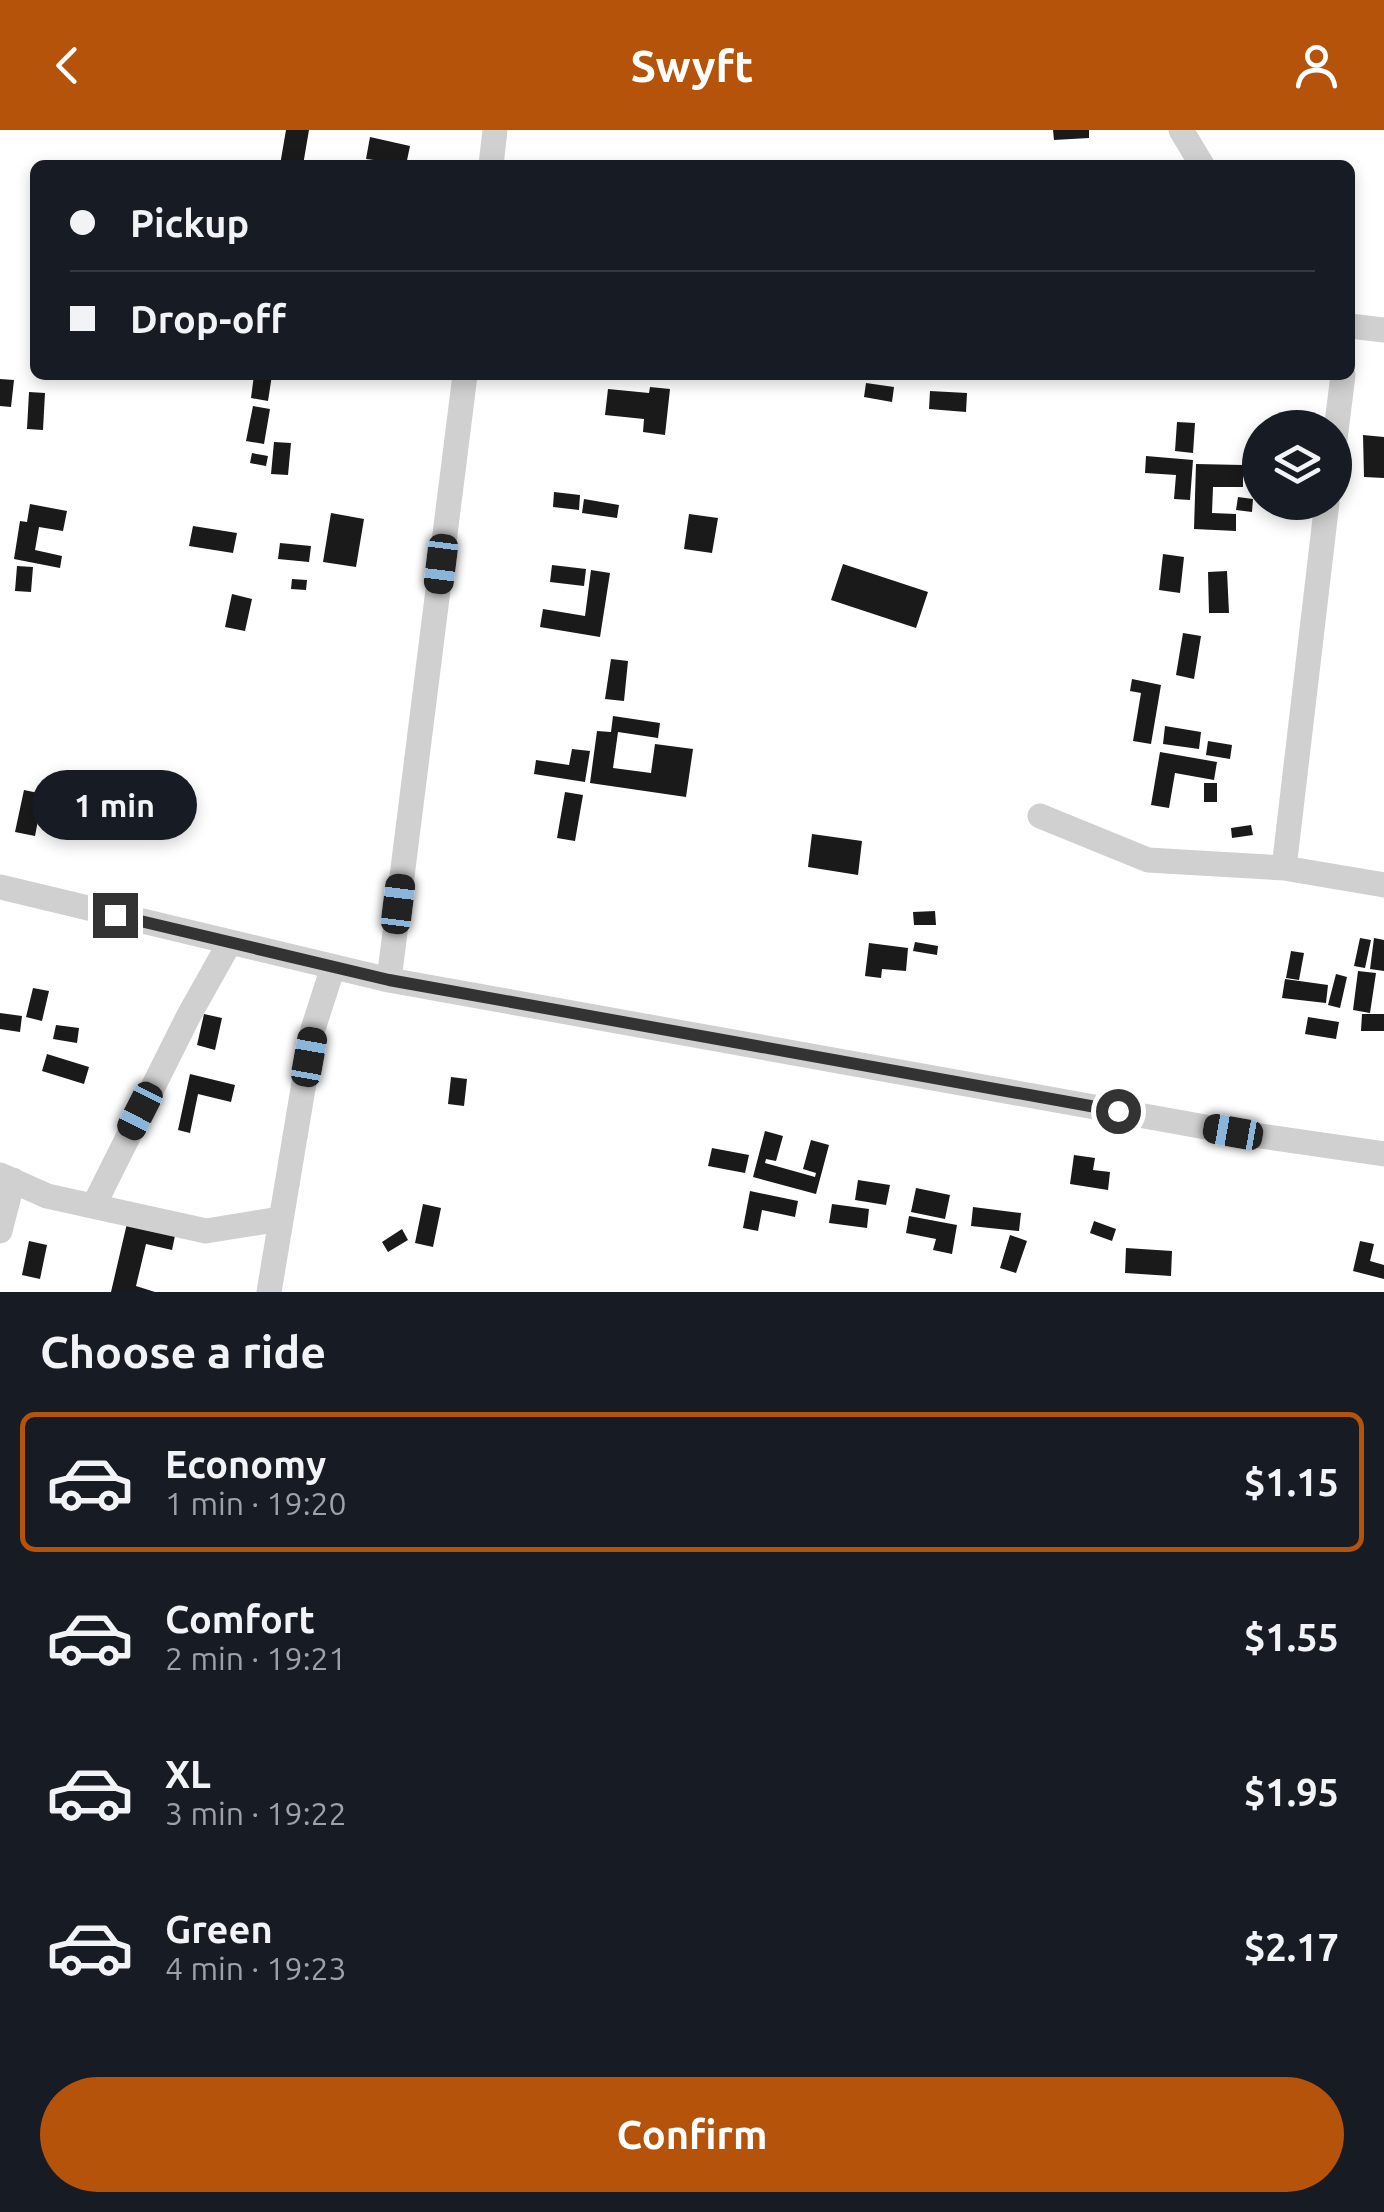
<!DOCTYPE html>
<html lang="en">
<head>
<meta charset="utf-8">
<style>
	body { margin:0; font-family:Ubuntu,sans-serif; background:#20242c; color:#f1f3f6; height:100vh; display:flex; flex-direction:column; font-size:38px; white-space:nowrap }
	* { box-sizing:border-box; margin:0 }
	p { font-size:32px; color:#9ea1a6 }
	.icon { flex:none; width:55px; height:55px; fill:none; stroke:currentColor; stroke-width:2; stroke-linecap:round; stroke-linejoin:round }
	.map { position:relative; height:1162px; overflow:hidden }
	.side { display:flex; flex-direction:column; background:#171b24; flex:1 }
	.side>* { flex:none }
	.banner { position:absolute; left:30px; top:30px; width:1325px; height:220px; border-radius:15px; box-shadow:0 5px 15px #0003; display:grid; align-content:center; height:220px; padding:0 40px; background:#171b24 }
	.tools { position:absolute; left:1242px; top:280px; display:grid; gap:20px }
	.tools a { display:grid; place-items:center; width:110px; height:110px; border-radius:50%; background:#171b24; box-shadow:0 5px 15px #0003; font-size:50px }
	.end { position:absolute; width:45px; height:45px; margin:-22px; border:12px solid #333; background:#fff; box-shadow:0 0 0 5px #fff }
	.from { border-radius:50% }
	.bubble { position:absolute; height:70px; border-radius:35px; background:#171b24; box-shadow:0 5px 15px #0003; font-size:32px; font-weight:700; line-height:70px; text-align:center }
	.car { position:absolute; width:30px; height:60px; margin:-30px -15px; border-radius:12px; box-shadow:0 0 8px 2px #0007; background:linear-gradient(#222 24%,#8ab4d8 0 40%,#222 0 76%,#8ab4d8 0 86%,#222 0) }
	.banner b { display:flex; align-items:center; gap:35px; height:95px; font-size:38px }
	.banner b+b { border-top:2px solid #363941 }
	.banner i { width:25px; height:25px; background:#f1f3f6 }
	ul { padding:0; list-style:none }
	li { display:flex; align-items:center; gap:30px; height:140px; margin:0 20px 15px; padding:0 20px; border:5px solid transparent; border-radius:15px }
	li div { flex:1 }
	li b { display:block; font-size:38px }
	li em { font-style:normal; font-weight:700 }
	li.current { border-color:#b45309 }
	li>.icon { width:90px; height:90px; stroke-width:1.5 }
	h2 { padding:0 40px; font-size:45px; line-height:120px }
	.primary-button { display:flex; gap:20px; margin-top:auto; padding:20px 40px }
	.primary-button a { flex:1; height:115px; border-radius:60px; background:#b45309; color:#fff; font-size:40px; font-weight:700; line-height:115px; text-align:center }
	header { display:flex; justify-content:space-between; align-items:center; height:130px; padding:0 40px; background:#b45309; color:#fff; font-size:45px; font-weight:700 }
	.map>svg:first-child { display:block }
	.building { fill:#1a1a1a }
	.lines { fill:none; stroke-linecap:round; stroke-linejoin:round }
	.street { stroke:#d0d0d0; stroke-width:25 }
	.route { stroke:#333; stroke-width:12 }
</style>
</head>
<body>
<header><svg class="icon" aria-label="back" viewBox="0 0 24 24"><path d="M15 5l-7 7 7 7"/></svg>Swyft<svg class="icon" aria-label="person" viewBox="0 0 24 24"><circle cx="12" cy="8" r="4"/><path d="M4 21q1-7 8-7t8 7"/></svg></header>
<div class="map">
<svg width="1384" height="1162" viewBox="0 0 1384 1162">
	<rect width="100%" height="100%" fill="#fff"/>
	<path class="building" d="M286 0H309L303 35H280Z
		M1053 0H1089V8L1054 10Z
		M370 7 410 16 406 35H373L374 30 366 29Z
		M254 245H272L268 271 251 268Z
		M0 249 14 250 11 277 0 276Z
		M866 253 894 257 892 272 864 267Z
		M650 257 670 259 665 305 643 302 644 289 605 285 608 259 649 263Z
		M930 261 967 263 966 282 929 279Z
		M29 262 45 263 43 300 27 299Z
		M253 276 270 279 264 314 246 311Z
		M1177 292 1195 293 1193 323 1175 321Z
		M1363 305 1384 307V348L1364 347Z
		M274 312 291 313 288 345 271 344Z
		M252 323 268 326 266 336 250 333Z
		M1146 326 1193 330 1190 370 1174 369 1176 345 1145 343Z
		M1196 334 1243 335V357H1213L1212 383 1236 384V401L1194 399Z
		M554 362 580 365 579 380 553 377Z
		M1238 367 1253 369 1252 382 1236 380Z
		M584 369 619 375 617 388 582 383Z
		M30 374 67 381 63 401 39 397 35 420 62 426 60 438 14 429 20 391 27 392Z
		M331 383 364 389 356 437 323 432Z
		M689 384 718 388 712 423 684 419Z
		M193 396 237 403 233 423 189 416Z
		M280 413 311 416 309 432 278 429Z
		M1163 424 1184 427 1180 463 1159 460Z
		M843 434 928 462 916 498 831 470Z
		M552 435 586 439 584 456 550 452Z
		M17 436 33 437 31 462 15 461Z
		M591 440 610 443 600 507 540 497 543 479 585 486Z
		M1227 441 1229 483H1209L1208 442Z
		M292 449 307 450 306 460 291 459Z
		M232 464 252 469 245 501 225 497Z
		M1183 503 1201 506 1194 549 1176 545Z
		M611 529 628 531 624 571 605 569Z
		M1132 549 1161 555 1151 614 1133 611 1141 563 1130 561Z
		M613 586 660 593 658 608 618 602 613 638 651 643 655 614 693 619 686 667 590 653 597 601 611 602Z
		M1165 596 1201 602 1199 619 1163 614Z
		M1208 611 1232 615 1230 629 1206 625Z
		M572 619 590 621 585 652 534 644 536 630 569 635Z
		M1160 622 1217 632 1214 650 1175 643 1169 678 1151 675Z
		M1204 653H1217V672H1204Z
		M24 660 43 664 35 706 15 702Z
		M565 662 583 665 575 711 557 708Z
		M1251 695 1253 705 1232 708 1231 698Z
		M812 704 862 711 858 745 808 737Z
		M935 781 936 795H914L913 782Z
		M1360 808 1371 810 1365 838 1354 836Z
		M1374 808 1384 810V841L1370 839Z
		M915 812 938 816 937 825 913 821Z
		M869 813 908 818 906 841 882 839 881 848 865 846Z
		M1291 821 1304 823 1299 850 1286 848Z
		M1358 841 1376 843 1370 883 1353 880Z
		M1336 844 1347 847 1340 878 1328 875Z
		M1285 849 1328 855 1326 873 1282 868Z
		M33 858 49 861 42 891 26 887Z
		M0 883 22 886 20 902 0 899Z
		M204 884 222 888 215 920 197 915Z
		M1362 884H1384V901H1361Z
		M1308 887 1339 892 1336 909 1305 904Z
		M56 895 79 898 77 913 53 909Z
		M47 924 89 937 84 954 42 941Z
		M190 944 235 955 231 972 198 964 190 1003 178 1000Z
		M451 947 467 949 464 976 448 974Z
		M765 1001 783 1006 776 1031 766 1029 765 1033 815 1047 816 1043 803 1039 811 1010 829 1015 816 1064 753 1047Z
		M712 1018 749 1025 745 1043 708 1036Z
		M1074 1025 1095 1028 1093 1040 1110 1042 1108 1060 1070 1054Z
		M858 1050 890 1055 886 1075 855 1070Z
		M916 1058 950 1065 945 1089 911 1082Z
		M750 1061 798 1071 795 1087 762 1080 758 1101 743 1098Z
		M423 1074 441 1078 433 1117 415 1113Z
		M832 1074 869 1079 867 1098 829 1093Z
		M973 1077 1021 1083 1019 1101 971 1096Z
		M909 1086 957 1095 952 1124 933 1120 936 1109 906 1103Z
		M128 1089 176 1101 172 1120 146 1114 136 1156 155 1162H111Z
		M1094 1091 1116 1099 1112 1111 1090 1103Z
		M402 1099 408 1110 388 1122 382 1112Z
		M1010 1105 1027 1111 1016 1143 1000 1138Z
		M29 1111 47 1115 40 1149 22 1145Z
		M1360 1111 1374 1114 1370 1131 1384 1135V1149L1353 1141Z
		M1126 1118 1172 1121 1171 1146 1125 1143Z"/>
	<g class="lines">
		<path class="street" d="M1181 0 1202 35
			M491 35 495 0
			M1350 196 1384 200
			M1335 309 1343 245
			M1040 686 1148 730 1284 738 1384 755
			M1284 738 1327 372
			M0 757 389 850 1233 1002 1384 1024
			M389 850 465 245
			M0 1045 47 1066 206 1101 280 1089
			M94 1075 189 885 230 812
			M0 1101 13 1050
			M269 1162 313 899 333 837"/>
	</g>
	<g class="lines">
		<path class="route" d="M115 785 389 850 1118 981"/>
	</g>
</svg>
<div class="tools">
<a><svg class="icon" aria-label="layers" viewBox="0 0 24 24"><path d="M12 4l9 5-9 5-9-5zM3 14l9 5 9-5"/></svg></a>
</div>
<i class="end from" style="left:1118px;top:981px"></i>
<i class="end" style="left:115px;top:785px"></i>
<div class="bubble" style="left:32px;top:640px;width:165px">1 min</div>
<i class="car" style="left:441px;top:434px;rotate:187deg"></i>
<i class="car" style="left:398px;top:774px;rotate:7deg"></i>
<i class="car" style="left:309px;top:927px;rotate:10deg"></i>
<i class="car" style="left:140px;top:981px;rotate:207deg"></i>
<i class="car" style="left:1233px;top:1002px;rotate:280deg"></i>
<div class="banner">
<b><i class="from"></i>Pickup</b>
<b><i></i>Drop-off</b>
</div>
</div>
<section class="side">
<h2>Choose a ride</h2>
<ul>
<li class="current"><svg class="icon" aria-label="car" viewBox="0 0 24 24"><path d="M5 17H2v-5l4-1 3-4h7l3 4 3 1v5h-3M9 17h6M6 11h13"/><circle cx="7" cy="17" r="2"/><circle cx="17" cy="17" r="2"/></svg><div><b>Economy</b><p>1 min · 19:20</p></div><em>$1.15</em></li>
<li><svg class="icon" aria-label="car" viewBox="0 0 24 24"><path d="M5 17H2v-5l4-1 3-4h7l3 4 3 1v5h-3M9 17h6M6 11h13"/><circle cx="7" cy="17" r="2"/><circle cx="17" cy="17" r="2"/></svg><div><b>Comfort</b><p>2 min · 19:21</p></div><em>$1.55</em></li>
<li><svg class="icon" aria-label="car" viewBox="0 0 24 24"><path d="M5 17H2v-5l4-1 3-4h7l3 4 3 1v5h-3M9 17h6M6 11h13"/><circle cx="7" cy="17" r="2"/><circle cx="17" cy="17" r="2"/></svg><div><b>XL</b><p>3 min · 19:22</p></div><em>$1.95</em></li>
<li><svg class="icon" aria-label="car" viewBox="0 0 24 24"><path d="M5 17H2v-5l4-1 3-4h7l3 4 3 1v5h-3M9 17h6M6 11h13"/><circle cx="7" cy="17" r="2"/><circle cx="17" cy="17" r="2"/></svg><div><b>Green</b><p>4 min · 19:23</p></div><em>$2.17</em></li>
</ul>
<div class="primary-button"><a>Confirm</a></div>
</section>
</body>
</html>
